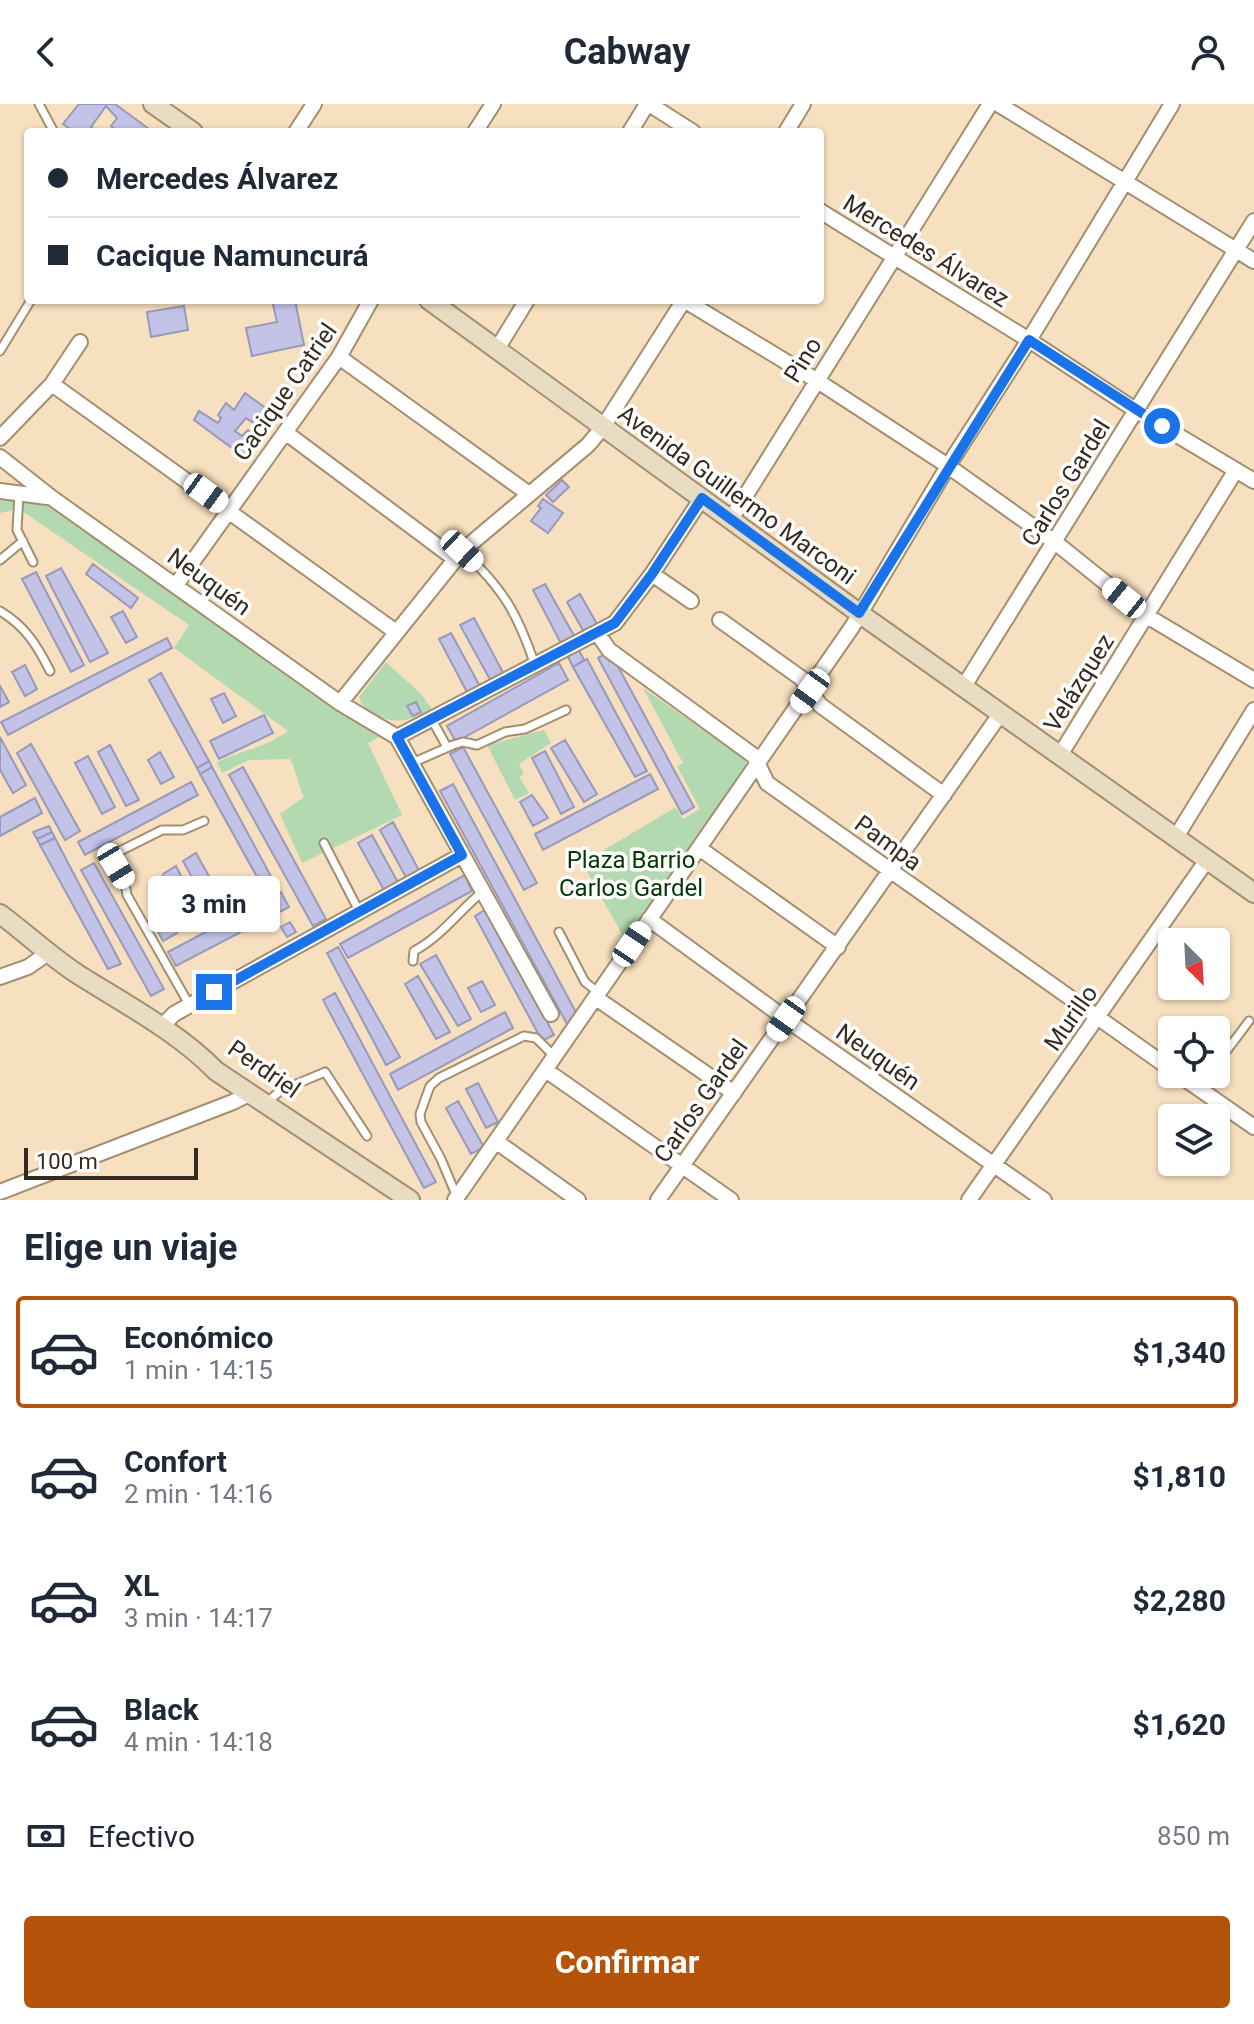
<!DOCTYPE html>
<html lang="es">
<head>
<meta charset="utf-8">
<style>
	body { margin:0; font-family:Roboto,sans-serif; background:#f2f2f3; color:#1f2937; height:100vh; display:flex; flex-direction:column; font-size:30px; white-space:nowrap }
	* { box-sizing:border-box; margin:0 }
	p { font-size:26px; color:#747a83 }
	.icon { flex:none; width:44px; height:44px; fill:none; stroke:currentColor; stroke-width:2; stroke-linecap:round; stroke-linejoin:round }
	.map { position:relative; height:1096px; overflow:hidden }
	.side { display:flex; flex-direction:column; background:#fff; flex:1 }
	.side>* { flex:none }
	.banner { position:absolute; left:24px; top:24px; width:800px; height:176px; border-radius:8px; box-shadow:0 2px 6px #0004; display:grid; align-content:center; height:176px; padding:0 24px; background:#fff }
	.needle { width:52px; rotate:156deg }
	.buttons { position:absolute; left:1158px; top:824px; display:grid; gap:16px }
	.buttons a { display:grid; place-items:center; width:72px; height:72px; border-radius:8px; background:#fff; box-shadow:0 2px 6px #0004; font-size:40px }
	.scale { position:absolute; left:24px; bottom:20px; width:174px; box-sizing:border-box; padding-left:8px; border:4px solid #342b1f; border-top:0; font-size:22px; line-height:28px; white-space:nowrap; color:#342b1f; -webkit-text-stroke:6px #fff; paint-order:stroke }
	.end { position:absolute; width:36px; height:36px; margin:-18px; border:10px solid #1a73e8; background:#fff; box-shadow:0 0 0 4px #fff }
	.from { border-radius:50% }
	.bubble { position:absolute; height:56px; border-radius:8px; background:#fff; box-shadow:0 2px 6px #0004; font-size:26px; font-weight:700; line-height:56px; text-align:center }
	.car { position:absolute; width:24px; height:48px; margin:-24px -12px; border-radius:10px; box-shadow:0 0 6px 2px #0007; background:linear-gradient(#fff 24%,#345 0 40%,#fff 0 76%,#345 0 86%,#fff 0) }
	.banner b { display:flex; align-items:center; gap:28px; height:76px; font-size:30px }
	.banner b+b { border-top:2px solid #e0e1e3 }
	.banner i { width:20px; height:20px; background:#1f2937 }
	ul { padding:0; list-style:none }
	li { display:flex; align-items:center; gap:24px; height:112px; margin:0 16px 12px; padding:0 8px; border:4px solid transparent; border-radius:8px }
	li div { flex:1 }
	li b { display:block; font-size:30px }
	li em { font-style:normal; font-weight:700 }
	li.active { border-color:#b45309 }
	li>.icon { width:72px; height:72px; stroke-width:1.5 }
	h2 { padding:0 24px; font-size:36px; line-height:96px }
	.pay { display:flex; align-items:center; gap:20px; height:88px; padding:0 24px; font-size:30px }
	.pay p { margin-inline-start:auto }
	.cta { display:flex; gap:16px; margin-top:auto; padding:16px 24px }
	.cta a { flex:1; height:92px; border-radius:8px; background:#b45309; color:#fff; font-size:32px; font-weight:700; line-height:92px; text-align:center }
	header { display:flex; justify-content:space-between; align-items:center; height:104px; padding:0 24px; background:#fff; font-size:36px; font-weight:700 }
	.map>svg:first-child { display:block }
	.green { fill:#b3d9b1 }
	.building { fill:#c2c3e6; stroke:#99b; stroke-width:2 }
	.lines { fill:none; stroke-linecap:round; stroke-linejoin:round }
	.lane-casing { stroke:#a38f70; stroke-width:11 }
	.street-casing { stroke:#a38f70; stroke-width:18 }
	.secondary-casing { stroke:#a38f70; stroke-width:22 }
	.lane { stroke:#fff; stroke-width:7 }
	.street { stroke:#fff; stroke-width:14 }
	.secondary { stroke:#e8dcc2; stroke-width:18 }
	.route { stroke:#1a73e8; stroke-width:10 }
	.labels { text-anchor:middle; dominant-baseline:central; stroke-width:7; stroke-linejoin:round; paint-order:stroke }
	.street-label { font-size:24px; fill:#342b1f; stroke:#fff }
	.park-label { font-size:24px; fill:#003801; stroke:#fff }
</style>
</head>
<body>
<header><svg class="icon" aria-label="back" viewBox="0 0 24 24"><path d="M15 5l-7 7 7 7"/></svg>Cabway<svg class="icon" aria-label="person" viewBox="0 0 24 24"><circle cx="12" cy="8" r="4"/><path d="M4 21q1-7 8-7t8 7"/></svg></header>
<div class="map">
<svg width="1254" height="1096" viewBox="0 0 1254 1096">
	<rect width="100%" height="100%" fill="#f6e0bf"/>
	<path class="green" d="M0 392 34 395 58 404 383 631 368 639 402 711 302 759 280 710 304 693C298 681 297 668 290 655L249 656 222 669 217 658C242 646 265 644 288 627L174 544 189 521 19 405 0 409Z
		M386 558 421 590 432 605C412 615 398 622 376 611 367 607 362 603 359 593Z
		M643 584 746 656 745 665 627 839 582 759 676 703 683 715 700 705 677 662 683 659Z
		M544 626 551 639 519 660 524 670 519 673 529 689 515 696 487 641Z"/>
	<path class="building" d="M79 0H115L153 28H118L111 22 117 14 106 2 91 23 98 28H74L63 20Z
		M272 196H295L304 241 252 252 246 224 277 218Z
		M184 202 188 226 151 233 147 208Z
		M245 289 274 310 263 326 246 314 235 327 242 332 248 326 258 333 244 353 194 316 199 307 218 319 221 314 218 311 226 299 234 306Z
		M562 376 569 383 553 398 546 391Z
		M543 395 563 409 548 429 531 417 541 404 538 402Z
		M93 460 138 494 131 504 86 470Z
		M61 464 108 549 90 558 46 472Z
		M36 468 84 561 71 568 22 475Z
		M545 480 577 537 564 545 533 486Z
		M580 490 597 520 584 528 567 498Z
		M123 507 137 533 126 539 111 513Z
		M474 514 506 574 493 581 460 521Z
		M451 529 482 586 469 592 439 535Z
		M167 534 172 544 8 631 1 618Z
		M577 543 584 556 573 563 564 545Z
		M605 550 609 557 614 555 694 703 682 710 598 554Z
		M587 555 647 667 635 673 573 563Z
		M559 559 568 576 456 638 447 622Z
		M25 561 37 585 25 592 12 568Z
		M161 569 209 657 197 664 149 576Z
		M0 582 9 598 0 603Z
		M224 589 236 612 223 619 211 595Z
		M416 598 421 608 413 612 407 602Z
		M264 611 273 629 219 655 210 637Z
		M0 633 26 681 13 689 0 666Z
		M565 636 597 690 584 698 551 644Z
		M31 640 80 727 65 736 17 649Z
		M110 641 139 696 126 702 98 648Z
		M463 643 537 779 524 786 450 650Z
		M545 647 574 703 561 710 532 654Z
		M160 648 174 673 161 680 148 656Z
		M88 652 115 703 102 710 75 659Z
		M209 657 212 663 200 670 197 664Z
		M212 663 273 776 262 782 200 670Z
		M243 663 326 815 313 822 229 671Z
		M650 670 658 685 543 746 535 730Z
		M191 678 198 691 85 751 78 738Z
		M453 680 578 912 567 920 440 687Z
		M532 691 548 714 533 722 520 698Z
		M35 694 42 709 0 732V713Z
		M393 718 421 770 408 777 380 726Z
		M49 722 52 728 37 735 33 728Z
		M52 728 55 734 40 741 37 735Z
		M372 731 400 782 386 790 358 739Z
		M55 734 121 860 108 865 40 741Z
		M196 749 228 806 214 813 183 757Z
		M94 759 164 885 151 892 81 766Z
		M176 762 203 815 191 822 163 770Z
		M465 771 472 787 348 854 340 840Z
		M281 788 289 803 176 862 168 848Z
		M488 804 554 931 542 937 475 812Z
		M164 805 177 829 163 837 150 813Z
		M290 818 296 828 287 833 281 823Z
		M338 843 400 953 386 961 327 849Z
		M436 851 471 915 458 922 420 860Z
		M418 872 450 928 436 935 405 880Z
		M482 877 495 901 481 908 468 884Z
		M335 889 436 1078 424 1084 323 896Z
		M505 908 513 924 398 986 390 970Z
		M478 979 498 1018 486 1024 466 985Z
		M458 997 484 1043 471 1050 446 1004Z"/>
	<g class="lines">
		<defs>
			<path id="lane" d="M39 0 54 28
				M0 247 31 196
				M19 390 17 426 33 458
				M463 447C503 485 517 508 535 561
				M0 456 23 437
				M0 507C25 522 37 541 50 567
				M432 616 447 643
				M412 659 453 641 463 638 477 641 505 628 525 625 566 606
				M324 739 359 807
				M559 828 585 878 599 889
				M413 857 414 847C442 832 458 808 482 788
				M190 902 127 791C126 774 113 766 112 751L162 726H183L204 717
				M1216 961 1249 917
				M1199 984 1209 970
				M272 994 280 987 325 968 367 1032
				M457 1093 441 1055 421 1018 420 1010 430 982 439 974 524 932 536 934 554 952"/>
			<path id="street" d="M649 0 693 28
				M998 0 1254 157
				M296 28 314 0
				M475 28 493 0
				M630 28 647 0
				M786 28 803 0
				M820 107 1029 236 1137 307 1254 377
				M497 245 527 196
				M339 253 529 390
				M52 280 396 528
				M285 328 455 455
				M0 334 52 280 80 238
				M0 353 52 394 340 599 397 633 551 910
				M0 387 47 393
				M731 415 990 0
				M652 470 691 497
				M176 481 339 253 371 196
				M720 516 801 574 820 601 944 691
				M598 530 609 546 754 652 767 679 1172 966
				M964 582 1254 117
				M340 599 462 447 588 341 603 323 684 196 816 276 948 362 1056 439 1147 512 1254 576
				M397 633 615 519 652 470 702 394
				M1060 651 1236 366
				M1176 733 1254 606
				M699 744 838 843
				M649 815 786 915 1044 1096
				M0 873 28 863 48 849
				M596 894 734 989
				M160 924 174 910 462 751
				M547 967 731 1096
				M1178 970 1254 1023
				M497 1038 578 1096
				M0 1088 233 998 249 990
				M455 1096 852 523 948 362 1029 236 1172 0
				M658 1096 1001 609
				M969 1096 1207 756"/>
			<path id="secondary" d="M153 0 193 28
				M429 196 859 509 1254 789
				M0 810C27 830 51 853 79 871 125 900 178 928 216 967L410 1096"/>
		</defs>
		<use href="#lane" class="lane-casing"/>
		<use href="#street" class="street-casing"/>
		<use href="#secondary" class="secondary-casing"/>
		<use href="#lane" class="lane"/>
		<use href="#street" class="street"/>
		<use href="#secondary" class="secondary"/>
	</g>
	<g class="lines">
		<path class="route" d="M214 888 462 751 397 633 615 519 652 470 702 394 859 509 1029 236 1162 322"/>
	</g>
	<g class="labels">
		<g class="street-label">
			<text transform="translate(926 147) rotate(32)">Mercedes Álvarez</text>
			<text transform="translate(803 256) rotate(-58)">Pino</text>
			<text transform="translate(285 288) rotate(-55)">Cacique Catriel</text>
			<text transform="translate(1066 379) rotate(-58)">Carlos Gardel</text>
			<text transform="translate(737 391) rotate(36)">Avenida Guillermo Marconi</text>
			<text transform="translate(209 478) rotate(36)">Neuquén</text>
			<text transform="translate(1079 579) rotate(-58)">Velázquez</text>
			<text transform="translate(888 739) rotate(36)">Pampa</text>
			<text transform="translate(1071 914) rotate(-55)">Murillo</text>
			<text transform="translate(878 953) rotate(35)">Neuquén</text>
			<text transform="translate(264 965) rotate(35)">Perdriel</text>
			<text transform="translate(701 997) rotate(-55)">Carlos Gardel</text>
		</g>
		<g class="park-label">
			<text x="631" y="756">Plaza Barrio<tspan x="631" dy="28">Carlos Gardel</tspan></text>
		</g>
	</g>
</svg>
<div class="buttons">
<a><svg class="needle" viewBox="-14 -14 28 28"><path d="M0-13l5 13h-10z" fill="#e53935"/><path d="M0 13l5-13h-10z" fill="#747a83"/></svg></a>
<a><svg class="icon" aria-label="locate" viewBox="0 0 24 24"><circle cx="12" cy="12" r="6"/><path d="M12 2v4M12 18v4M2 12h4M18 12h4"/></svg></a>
<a><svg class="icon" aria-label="layers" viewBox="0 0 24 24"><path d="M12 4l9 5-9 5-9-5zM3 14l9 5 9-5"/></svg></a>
</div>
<div class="scale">100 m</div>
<i class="end from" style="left:1162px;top:322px"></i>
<i class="end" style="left:214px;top:888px"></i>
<div class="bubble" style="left:148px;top:772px;width:132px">3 min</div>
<i class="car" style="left:206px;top:389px;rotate:126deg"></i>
<i class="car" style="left:462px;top:447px;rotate:133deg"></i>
<i class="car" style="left:1124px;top:494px;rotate:309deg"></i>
<i class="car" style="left:810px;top:587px;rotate:216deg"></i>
<i class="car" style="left:116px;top:762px;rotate:149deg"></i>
<i class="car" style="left:632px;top:840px;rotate:34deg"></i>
<i class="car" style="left:786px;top:915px;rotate:215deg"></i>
<div class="banner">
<b><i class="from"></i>Mercedes Álvarez</b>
<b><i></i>Cacique Namuncurá</b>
</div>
</div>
<section class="side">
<h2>Elige un viaje</h2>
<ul>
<li class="active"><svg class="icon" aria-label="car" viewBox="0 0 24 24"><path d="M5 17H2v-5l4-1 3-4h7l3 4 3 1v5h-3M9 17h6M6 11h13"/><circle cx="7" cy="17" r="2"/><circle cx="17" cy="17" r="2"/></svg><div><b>Económico</b><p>1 min · 14:15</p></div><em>$1,340</em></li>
<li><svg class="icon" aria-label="car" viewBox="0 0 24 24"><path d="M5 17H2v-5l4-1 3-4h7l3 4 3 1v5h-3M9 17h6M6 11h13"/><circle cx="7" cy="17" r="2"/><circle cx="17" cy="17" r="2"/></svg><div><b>Confort</b><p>2 min · 14:16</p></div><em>$1,810</em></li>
<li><svg class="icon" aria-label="car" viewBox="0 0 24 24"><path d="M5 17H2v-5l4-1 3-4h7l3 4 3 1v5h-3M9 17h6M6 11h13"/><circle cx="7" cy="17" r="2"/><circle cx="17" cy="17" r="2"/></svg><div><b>XL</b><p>3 min · 14:17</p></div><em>$2,280</em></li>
<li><svg class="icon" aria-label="car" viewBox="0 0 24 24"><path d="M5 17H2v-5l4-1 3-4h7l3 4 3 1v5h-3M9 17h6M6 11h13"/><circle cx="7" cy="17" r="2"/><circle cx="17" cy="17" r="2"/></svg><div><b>Black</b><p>4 min · 14:18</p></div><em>$1,620</em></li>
</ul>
<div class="pay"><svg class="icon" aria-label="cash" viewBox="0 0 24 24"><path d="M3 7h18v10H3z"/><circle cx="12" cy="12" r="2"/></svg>Efectivo<p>850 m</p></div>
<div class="cta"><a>Confirmar</a></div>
</section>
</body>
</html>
